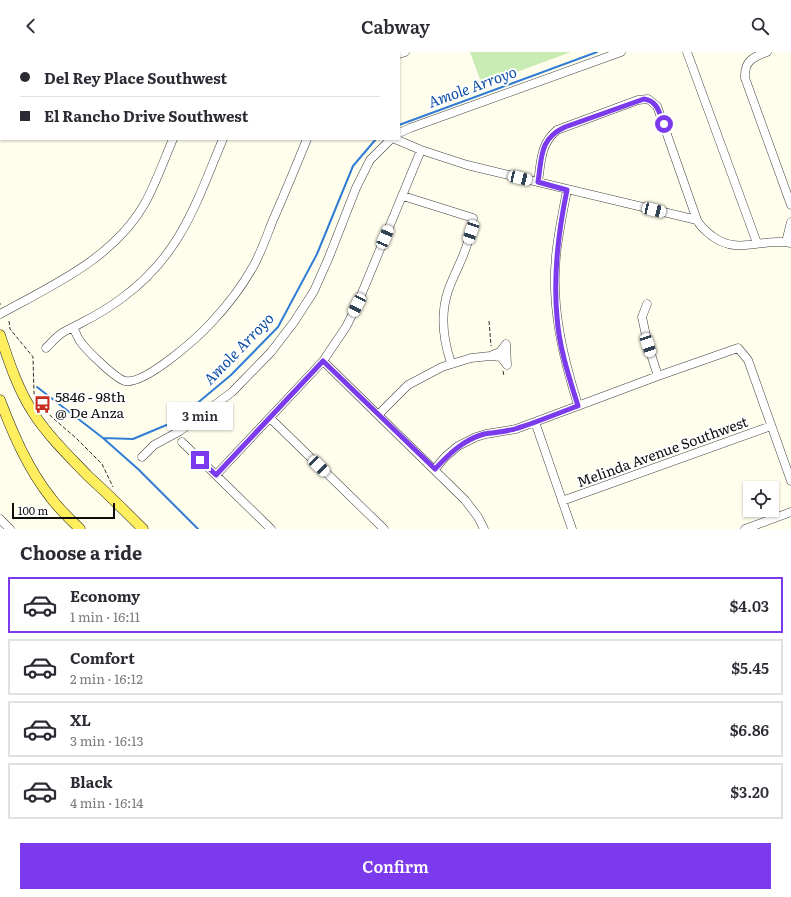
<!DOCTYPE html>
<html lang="en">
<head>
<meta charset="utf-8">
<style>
	body { margin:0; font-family:Literata,serif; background:#f7f7f7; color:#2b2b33; height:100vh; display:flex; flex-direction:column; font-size:15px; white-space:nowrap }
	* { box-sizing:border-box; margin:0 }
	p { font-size:13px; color:#7c7c81 }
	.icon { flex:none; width:22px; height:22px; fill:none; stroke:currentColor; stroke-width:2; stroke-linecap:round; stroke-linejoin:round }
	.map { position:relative; height:477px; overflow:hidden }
	.panel { display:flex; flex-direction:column; background:#fff; flex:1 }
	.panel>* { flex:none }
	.guide { position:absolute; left:0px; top:0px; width:400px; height:88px; box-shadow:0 1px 3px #0004; display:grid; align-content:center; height:88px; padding:0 20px; background:#fff }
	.controls { position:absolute; left:743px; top:429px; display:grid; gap:8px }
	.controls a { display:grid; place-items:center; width:36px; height:36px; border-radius:0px; background:#fff; box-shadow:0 1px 3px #0004; font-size:20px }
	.scale { position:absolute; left:12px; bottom:10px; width:103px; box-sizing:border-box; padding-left:4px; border:2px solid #0d0d0d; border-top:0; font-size:11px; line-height:14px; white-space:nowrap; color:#0d0d0d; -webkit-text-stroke:3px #fff; paint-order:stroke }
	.end { position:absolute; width:18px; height:18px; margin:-9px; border:5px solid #7c3aed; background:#fff; box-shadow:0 0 0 2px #fff }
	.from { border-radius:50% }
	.bubble { position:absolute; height:28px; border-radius:0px; background:#fff; box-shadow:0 1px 3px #0004; font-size:13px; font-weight:600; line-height:28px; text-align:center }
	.car { position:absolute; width:12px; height:24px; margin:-12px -6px; border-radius:5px; box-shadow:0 0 3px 1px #0007; background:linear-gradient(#fff 24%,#345 0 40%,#fff 0 76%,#345 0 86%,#fff 0) }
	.guide b { display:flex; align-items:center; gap:14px; height:38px; font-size:15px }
	.guide b+b { border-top:1px solid #e1e1e2 }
	.guide i { width:10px; height:10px; background:#2b2b33 }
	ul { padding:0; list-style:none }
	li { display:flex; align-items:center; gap:12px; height:56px; margin:0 8px 6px; padding:0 12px; border:2px solid #e1e1e2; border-radius:0px }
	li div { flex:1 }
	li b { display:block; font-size:15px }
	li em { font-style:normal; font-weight:600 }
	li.current { border-color:#7c3aed }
	li>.icon { width:36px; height:36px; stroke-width:1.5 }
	h2 { padding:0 20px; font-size:18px; line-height:48px }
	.primary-button { display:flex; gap:8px; margin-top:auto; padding:8px 20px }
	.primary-button a { flex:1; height:46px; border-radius:0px; background:#7c3aed; color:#fff; font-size:16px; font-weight:600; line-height:46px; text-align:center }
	header { display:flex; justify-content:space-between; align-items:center; height:52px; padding:0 20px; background:#fff; font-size:18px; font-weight:600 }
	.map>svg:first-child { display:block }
	.green { fill:#c9ecb4 }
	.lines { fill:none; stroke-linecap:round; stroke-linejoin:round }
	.stream { stroke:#317dd5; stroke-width:2 }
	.minor-casing { stroke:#404040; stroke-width:9 }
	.major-casing { stroke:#1e1e1e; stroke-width:11 }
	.path { stroke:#2f2f2f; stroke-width:1; stroke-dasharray:4 2; stroke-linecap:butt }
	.minor { stroke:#fff; stroke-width:8 }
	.major { stroke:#ffee5d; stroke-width:10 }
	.route { stroke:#7c3aed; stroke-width:5 }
	.labels { text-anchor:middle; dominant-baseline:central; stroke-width:4; stroke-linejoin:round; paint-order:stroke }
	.poi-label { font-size:14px; fill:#0d0d0d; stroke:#fff; text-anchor:start }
	.street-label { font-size:14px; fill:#0d0d0d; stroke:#fff }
	.water-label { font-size:15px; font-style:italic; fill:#0f4fa6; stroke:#fff }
</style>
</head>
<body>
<header><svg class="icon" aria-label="back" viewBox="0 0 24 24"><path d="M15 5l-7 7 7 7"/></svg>Cabway<svg class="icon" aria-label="search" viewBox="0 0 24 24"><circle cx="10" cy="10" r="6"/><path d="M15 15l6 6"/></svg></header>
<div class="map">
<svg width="791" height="477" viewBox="0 0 791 477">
	<rect width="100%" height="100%" fill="#fffeed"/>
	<path class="green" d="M470 0H571L482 33Z"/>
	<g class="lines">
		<path class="stream" d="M399 73 597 0
			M37 335 103 386 133 387 176 369 231 323 278 275 317 202 353 114 376 87
			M103 386 138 417 198 477"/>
		<defs>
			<path id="minor" d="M687 0 757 191
				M767 0C753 5 744 9 745 26L791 153
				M208 1 209 0
				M260 1V0
				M399 2 405 0
				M399 81 410 76 621 0
				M395 87 421 98 467 113 697 168C701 176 706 179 712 184 738 204 763 185 791 191
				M538 130C541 111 540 92 557 78L638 48 648 47 657 54 697 168
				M567 138C563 160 558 182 556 204 551 256 563 305 578 353
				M403 144 473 166C471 182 466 198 459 213 455 222 451 230 448 239 440 263 443 287 451 311
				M786 190 791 170
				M647 252 642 265 648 293 658 324
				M0 262C53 233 114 206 145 151 156 131 164 108 173 87
				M73 276C76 280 77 285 80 289 86 298 116 327 125 329 145 333 197 286 211 271 227 254 243 233 254 213 262 198 267 183 273 168 285 141 296 114 307 87
				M46 296C51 291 56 285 62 281 68 277 76 274 83 270 97 263 110 255 122 246 181 203 196 151 223 87
				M323 309 465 448 478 465 484 477
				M379 362 408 333 442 315 471 306 490 304 500 300 506 292 507 313 501 305 490 304
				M270 366 384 477
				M535 370 572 477
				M182 390 271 477
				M142 405 154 393 180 379 232 340 271 300 294 270 314 239 329 205 356 136 370 108 391 87
				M435 417 445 405 458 394 476 385 486 382 516 377 658 324 738 296 748 308 791 429
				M216 423 323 309 346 275 357 253 421 98
				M562 449 771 374
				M0 467 10 477
				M745 477 791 460"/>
			<path id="major" d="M0 283C9 310 18 338 34 362 49 385 69 404 88 424 107 441 125 459 143 477
				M0 348C13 382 28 417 51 446 59 457 70 467 80 477"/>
		</defs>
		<use href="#minor" class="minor-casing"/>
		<use href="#major" class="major-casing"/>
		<path class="path" d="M0 252H1
			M9 269 10 277 33 305 34 341 37 351 54 367 76 386 102 412 113 435
			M489 269 491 294
			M503 319 504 324"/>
		<use href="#minor" class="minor"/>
		<use href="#major" class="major"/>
	</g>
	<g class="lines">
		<path class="route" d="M200 408 216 423 323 309 435 417C449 402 463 388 484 382 495 380 507 380 518 376 538 370 558 361 578 354 569 325 559 295 557 265 553 222 558 181 567 138L538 130C542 105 539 87 565 75L644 47C658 49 659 61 664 72"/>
	</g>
	<defs>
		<symbol id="bus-bare" viewBox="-9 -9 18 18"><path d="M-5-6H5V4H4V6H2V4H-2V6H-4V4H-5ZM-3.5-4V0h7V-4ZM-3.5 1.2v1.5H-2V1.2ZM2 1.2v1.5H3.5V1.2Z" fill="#c52c1d" stroke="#fff" stroke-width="2.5" paint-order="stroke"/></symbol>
	</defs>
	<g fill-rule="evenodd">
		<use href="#bus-bare" x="30" y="340" width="25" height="25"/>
	</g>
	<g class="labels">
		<g class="poi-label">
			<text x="55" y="344">5846 - 98th<tspan x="55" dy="16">@ De Anza</tspan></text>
		</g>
		<g class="street-label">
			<text transform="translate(662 399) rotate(-20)">Melinda Avenue Southwest</text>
		</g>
		<g class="water-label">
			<text transform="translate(472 34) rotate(-20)">Amole Arroyo</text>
			<text transform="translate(238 296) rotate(-46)">Amole Arroyo</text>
		</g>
	</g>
</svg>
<div class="controls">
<a><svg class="icon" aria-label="locate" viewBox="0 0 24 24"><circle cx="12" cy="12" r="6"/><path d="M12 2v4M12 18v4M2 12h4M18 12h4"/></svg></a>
</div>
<div class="scale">100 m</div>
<i class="end from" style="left:664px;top:72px"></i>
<i class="end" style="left:200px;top:408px"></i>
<div class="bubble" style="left:167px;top:350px;width:66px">3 min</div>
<i class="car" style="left:520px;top:126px;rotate:103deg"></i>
<i class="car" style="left:654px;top:158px;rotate:103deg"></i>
<i class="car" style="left:471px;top:180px;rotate:198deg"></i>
<i class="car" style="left:385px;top:185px;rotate:23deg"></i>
<i class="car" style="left:357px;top:253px;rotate:207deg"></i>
<i class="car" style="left:648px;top:293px;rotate:162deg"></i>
<i class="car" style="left:319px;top:414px;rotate:134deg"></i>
<div class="guide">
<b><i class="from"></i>Del Rey Place Southwest</b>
<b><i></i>El Rancho Drive Southwest</b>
</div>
</div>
<section class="panel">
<h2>Choose a ride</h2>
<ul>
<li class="current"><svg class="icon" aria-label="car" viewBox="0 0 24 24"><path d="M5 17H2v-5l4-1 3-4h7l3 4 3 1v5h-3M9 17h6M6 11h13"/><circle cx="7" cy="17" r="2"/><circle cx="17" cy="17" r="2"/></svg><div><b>Economy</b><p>1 min · 16:11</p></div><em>$4.03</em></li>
<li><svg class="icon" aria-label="car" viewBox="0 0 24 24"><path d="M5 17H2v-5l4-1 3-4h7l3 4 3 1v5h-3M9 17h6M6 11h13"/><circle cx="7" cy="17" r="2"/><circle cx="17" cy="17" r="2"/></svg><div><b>Comfort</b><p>2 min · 16:12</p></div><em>$5.45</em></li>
<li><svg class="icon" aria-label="car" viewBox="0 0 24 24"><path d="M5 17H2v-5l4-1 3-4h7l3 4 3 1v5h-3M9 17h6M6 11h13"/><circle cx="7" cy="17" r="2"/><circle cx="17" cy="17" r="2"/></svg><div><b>XL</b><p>3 min · 16:13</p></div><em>$6.86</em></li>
<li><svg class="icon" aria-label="car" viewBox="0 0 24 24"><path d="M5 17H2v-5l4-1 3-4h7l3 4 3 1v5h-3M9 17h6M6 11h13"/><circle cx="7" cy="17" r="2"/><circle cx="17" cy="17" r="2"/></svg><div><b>Black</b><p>4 min · 16:14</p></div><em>$3.20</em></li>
</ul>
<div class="primary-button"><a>Confirm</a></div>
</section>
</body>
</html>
